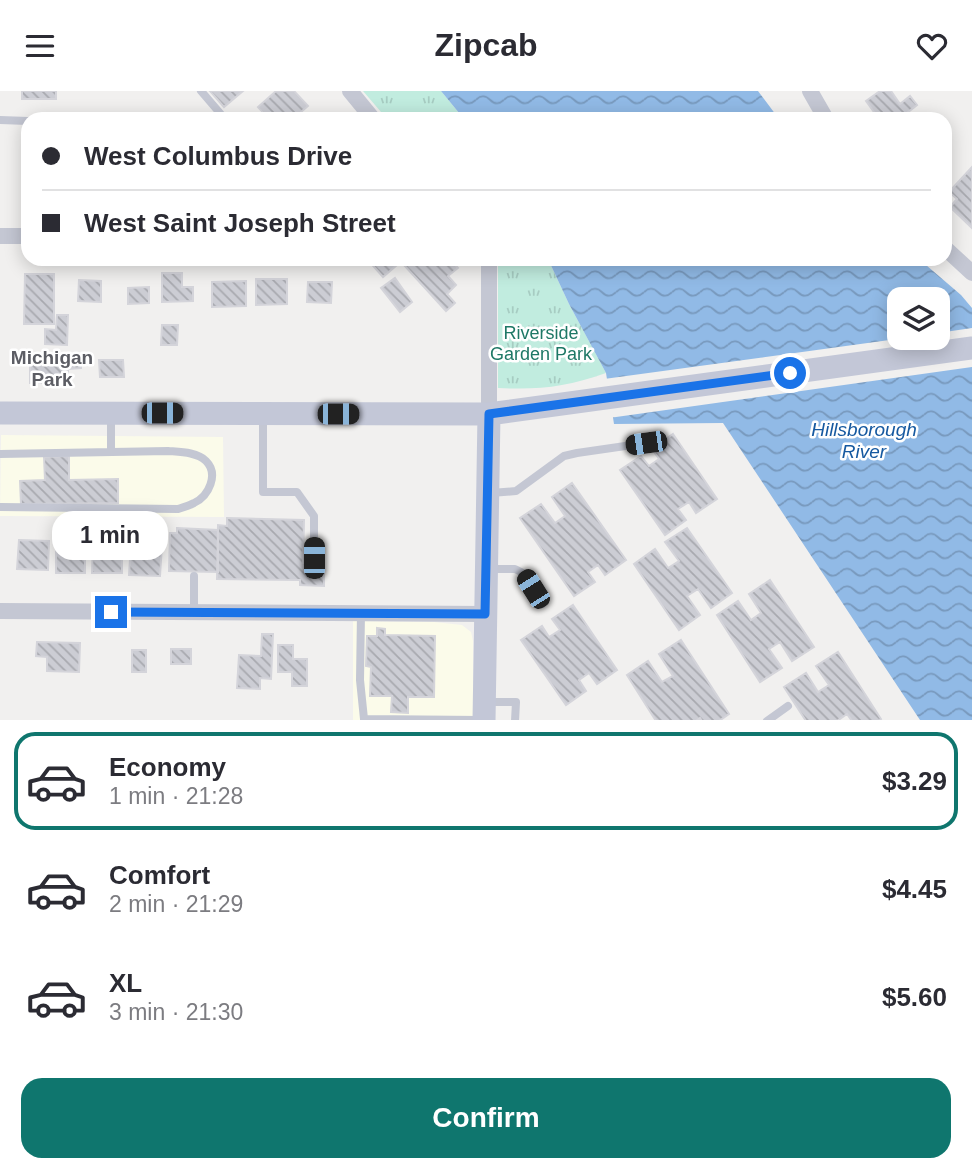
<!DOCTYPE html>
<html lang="en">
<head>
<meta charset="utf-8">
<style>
	body { margin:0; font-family:Arial,sans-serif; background:#f2f2f3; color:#2b2b33; height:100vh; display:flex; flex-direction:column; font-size:26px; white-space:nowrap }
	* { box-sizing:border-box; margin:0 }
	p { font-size:23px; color:#7c7c81 }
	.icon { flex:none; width:38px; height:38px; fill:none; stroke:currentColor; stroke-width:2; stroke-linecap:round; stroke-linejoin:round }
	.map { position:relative; height:629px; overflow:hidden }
	.side { display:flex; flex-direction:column; background:#fff; flex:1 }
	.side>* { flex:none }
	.hud { position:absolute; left:21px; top:21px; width:931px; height:154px; border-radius:21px; box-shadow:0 4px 18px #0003; display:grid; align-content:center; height:154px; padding:0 21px; background:#fff }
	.buttons { position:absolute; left:887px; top:196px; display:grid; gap:14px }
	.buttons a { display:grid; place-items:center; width:63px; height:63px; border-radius:14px; background:#fff; box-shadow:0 4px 18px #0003; font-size:35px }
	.end { position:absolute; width:32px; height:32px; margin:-16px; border:9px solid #1a73e8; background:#fff; box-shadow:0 0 0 4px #fff }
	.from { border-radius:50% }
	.bubble { position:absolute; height:49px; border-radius:21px; background:#fff; box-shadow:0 4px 18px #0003; font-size:23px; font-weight:700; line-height:49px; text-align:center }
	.car { position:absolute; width:21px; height:42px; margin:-21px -10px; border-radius:9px; box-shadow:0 0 5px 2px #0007; background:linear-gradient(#222 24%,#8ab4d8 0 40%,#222 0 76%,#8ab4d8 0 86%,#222 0) }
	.hud b { display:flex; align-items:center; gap:24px; height:66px; font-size:26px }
	.hud b+b { border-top:2px solid #e1e1e2 }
	.hud i { width:18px; height:18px; background:#2b2b33 }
	ul { padding:12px 0 0; list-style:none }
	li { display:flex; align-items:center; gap:21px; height:98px; margin:0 14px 10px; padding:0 7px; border:4px solid transparent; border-radius:21px }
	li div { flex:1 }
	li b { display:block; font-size:26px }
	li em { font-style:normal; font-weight:700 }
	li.on { border-color:#0f766e }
	li>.icon { width:63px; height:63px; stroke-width:1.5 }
	.primary-button { display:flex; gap:14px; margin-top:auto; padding:14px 21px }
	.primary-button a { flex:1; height:80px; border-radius:21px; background:#0f766e; color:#fff; font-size:28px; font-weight:700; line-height:80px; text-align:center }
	header { display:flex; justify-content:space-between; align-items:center; height:91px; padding:0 21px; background:#fff; font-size:32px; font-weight:700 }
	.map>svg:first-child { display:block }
	.commercial { fill:#fbfbea }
	.park { fill:url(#park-tufts) }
	.water { fill:url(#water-waves); fill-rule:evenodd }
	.pier { fill:#f1f0ef }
	.building { fill:url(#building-back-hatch); stroke:#d4d4da; stroke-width:2 }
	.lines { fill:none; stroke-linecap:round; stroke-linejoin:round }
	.lane { stroke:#c4c7d3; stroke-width:8 }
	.street { stroke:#c4c7d3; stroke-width:16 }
	.secondary { stroke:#c3c7d7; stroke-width:23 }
	.route { stroke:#1a73e8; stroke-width:9 }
	.labels { text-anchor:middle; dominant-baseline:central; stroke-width:5; stroke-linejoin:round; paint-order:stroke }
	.park-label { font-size:18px; fill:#1e7866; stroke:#fff }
	.neighbourhood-label { font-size:19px; font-weight:bold; fill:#5c5d64; stroke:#fff }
	.water-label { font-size:19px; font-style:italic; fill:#1659a0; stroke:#fff }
</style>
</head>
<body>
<header><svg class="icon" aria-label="menu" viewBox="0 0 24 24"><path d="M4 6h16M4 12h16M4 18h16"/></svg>Zipcab<svg class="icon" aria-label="heart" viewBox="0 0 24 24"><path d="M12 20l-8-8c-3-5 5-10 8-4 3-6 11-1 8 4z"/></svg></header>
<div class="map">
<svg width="972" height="630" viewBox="0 0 972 630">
	<defs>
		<pattern id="park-tufts" width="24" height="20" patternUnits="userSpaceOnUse" patternTransform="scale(1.75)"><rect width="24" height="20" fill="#c1ecdf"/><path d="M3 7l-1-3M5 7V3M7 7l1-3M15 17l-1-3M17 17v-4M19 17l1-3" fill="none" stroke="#a7ccc2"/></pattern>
		<pattern id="water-waves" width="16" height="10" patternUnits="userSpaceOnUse" patternTransform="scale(1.75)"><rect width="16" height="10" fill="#91bae6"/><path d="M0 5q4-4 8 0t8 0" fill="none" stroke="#7899bd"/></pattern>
		<pattern id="building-back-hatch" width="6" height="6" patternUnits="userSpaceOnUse" patternTransform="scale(1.75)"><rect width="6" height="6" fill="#cccdd4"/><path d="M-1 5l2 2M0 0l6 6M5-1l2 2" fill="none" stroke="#a8a9af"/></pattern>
	</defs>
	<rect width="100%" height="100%" fill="#f1f0ef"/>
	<path class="commercial" d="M1 344 223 346 224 426 0 425Z
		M353 530 434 531 462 534 471 541 473 550V629L353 630Z"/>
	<path class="park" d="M363 0H441L464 28H387Z
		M498 168H548L569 213 606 282C566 296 540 299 498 297Z"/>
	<path class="water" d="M441 0H758L779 28H464Z
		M548 168H919L961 204 972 217V629H920L723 332 614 333 606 282 569 213ZM900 208H938V247H900Z"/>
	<path class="pier" d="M972 237V276L609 327 604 288 904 247H938V242Z"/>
	<path class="building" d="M22 0H56V8H22Z
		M210 0H243L224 16Z
		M276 0H294L308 15 293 28H269L258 16Z
		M880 0H891L900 13 910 5 917 14 907 22 911 28H879L866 10Z
		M972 76V137L950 116 957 108 949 101Z
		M23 79H28V100H24Z
		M369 168H404L383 186 368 169Z
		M411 168H450L458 177 448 185 456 194 447 203 455 212 446 220 404 174Z
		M162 182H182V196H193V210L162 211Z
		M25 183H54V233H24Z
		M395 187 412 211 400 221 381 197Z
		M256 188H287V213L256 214Z
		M79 189 101 190V211L78 210Z
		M246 190V215L212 216V191Z
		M308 191H332L331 212 307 211Z
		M149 196V212L128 213V197Z
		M57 224H68L67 254 45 253V238L56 239Z
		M162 234H178L177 254H161Z
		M30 264H81V277L68 278V291L30 292Z
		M99 269H123L124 286H100Z
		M673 343 717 408 696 422 689 411 678 418 686 429 665 444 620 379 641 365 649 375 659 368 652 358Z
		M69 365V389L118 388V412L21 413 20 390 45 389 44 366Z
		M572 392 626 469 605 484 598 474 588 481 595 491 574 505 520 427 541 413 555 432 565 425 552 406Z
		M227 427 304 429 303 472 324 473V495L300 494V489L217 488 218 434 227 435Z
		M177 437 218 439V481L169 480 170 442H177Z
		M687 437 732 502 711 517 698 498 687 505 700 524 679 539 634 473 655 458 668 477 679 470 665 451Z
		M19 449 49 450 48 479 17 478Z
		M56 449 85 450V482H56Z
		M93 450H122V482H92Z
		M131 452 162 454 160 485 129 484Z
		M770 489 814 556 792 570 780 551 769 558 782 577 760 591 717 524 738 510 751 529 761 522 749 503Z
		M573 514 617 579 597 593 589 582 579 589 586 600 566 614 521 549 542 535 549 546 560 539 552 528Z
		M377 537 385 538V544L435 545 434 606H408V622L391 621 392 605H370L371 576 366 575 367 545H377Z
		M262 543H273L271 588 260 587V598L237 597 239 564 261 565Z
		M681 549 729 623 719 630H702L700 627 696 630H656L627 584 648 570 662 591 673 585 659 563Z
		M37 551 80 552 79 581 47 580V566L36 565Z
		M278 554H293V568H307V595H292V581H278Z
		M171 558H191V573H171Z
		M132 559H146V581H132Z
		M838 561 881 628 879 630H852L847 623 837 630H806L784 596 806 582 818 601 829 594 816 575Z"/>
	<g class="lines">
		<path class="lane" d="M201 0 225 28
			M0 29 28 30
			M263 326V401H297L314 425V467
			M111 360V325
			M0 363 168 360C180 361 197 361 206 370 219 383 209 405 194 412 189 415 183 416 178 418L0 416
			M491 402 516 400 564 365 577 362 646 352
			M489 478H515L523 482 542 513
			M194 485V521
			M361 522 360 589 364 628 481 629
			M487 611H516L515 630
			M767 630 788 615"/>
		<path class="street" d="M350 0 373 28
			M810 0 826 28
			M0 145H28
			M945 157 972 182
			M489 168V323
			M0 520 485 523"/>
		<path class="secondary" d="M0 322 489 323 972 257
			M484 630 489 323"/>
	</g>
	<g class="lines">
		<path class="route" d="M111 521 485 523 489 323 790 282"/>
	</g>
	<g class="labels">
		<g class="park-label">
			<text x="541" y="242">Riverside<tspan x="541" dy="21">Garden Park</tspan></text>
		</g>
		<g class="neighbourhood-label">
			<text x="52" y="266">Michigan<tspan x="52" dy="22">Park</tspan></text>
		</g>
		<g class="water-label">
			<text x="864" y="338">Hillsborough<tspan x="864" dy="22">River</tspan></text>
		</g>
	</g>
</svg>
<div class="buttons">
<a><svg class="icon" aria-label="layers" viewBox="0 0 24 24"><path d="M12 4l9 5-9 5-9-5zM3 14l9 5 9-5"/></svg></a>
</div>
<i class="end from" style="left:790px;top:282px"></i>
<i class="end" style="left:111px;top:521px"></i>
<div class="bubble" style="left:52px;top:420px;width:116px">1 min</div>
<i class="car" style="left:162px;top:322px;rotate:90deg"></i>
<i class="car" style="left:338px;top:323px;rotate:90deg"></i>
<i class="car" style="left:646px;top:352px;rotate:262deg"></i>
<i class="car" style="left:314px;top:467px;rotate:0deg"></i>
<i class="car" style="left:533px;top:498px;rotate:328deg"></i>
<div class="hud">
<b><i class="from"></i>West Columbus Drive</b>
<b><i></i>West Saint Joseph Street</b>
</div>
</div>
<section class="side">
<ul>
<li class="on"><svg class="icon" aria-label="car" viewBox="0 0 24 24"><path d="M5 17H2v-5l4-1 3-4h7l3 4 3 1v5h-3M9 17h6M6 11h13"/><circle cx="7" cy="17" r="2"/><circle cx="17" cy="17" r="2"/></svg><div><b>Economy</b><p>1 min · 21:28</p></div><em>$3.29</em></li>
<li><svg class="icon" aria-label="car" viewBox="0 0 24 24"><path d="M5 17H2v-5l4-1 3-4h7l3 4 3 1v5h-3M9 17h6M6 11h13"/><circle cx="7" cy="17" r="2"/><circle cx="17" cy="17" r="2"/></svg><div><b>Comfort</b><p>2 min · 21:29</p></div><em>$4.45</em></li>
<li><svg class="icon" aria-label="car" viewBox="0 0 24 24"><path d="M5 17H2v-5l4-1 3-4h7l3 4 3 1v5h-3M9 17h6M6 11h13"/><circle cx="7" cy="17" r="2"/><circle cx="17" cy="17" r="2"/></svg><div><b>XL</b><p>3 min · 21:30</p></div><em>$5.60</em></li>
</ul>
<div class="primary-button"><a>Confirm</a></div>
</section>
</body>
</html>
